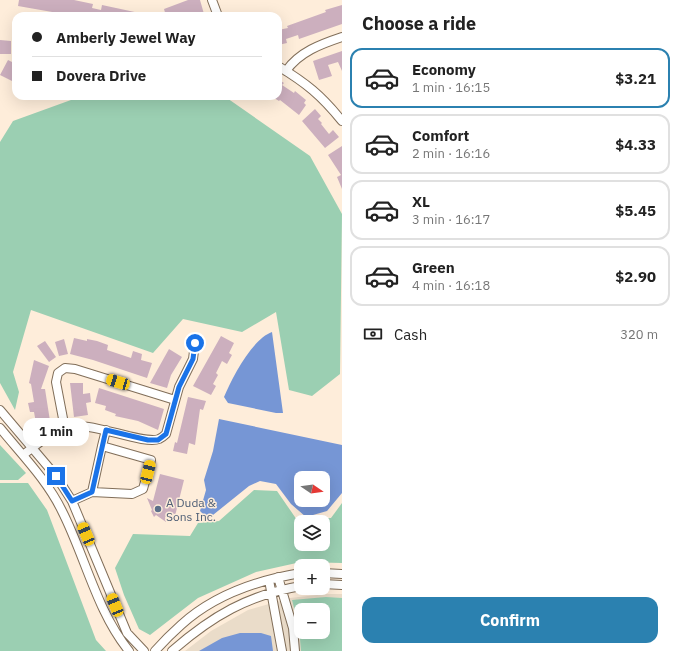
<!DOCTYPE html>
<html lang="en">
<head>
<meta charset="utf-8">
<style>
	body { margin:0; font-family:"IBM Plex Sans",sans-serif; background:#f2f2f2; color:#222; height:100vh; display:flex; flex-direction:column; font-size:15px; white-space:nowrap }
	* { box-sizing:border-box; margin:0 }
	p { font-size:13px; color:#767676 }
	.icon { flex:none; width:22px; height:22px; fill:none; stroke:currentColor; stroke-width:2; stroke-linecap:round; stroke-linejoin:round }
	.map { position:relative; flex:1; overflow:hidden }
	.side { display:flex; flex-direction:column; background:#fff; width:336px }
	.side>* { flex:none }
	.guide { position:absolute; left:12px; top:12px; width:270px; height:88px; border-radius:12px; box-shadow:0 4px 16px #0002; display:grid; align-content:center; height:88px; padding:0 20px; background:#fff }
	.needle { width:26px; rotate:103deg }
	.controls { position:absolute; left:294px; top:471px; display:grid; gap:8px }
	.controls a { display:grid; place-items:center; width:36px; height:36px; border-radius:8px; background:#fff; box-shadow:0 4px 16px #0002; font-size:20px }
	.end { position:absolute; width:18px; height:18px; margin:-9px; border:5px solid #1a73e8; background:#fff; box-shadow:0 0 0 2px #fff }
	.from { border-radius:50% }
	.bubble { position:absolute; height:28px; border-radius:12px; background:#fff; box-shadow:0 4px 16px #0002; font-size:13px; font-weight:700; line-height:28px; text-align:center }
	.car { position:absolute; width:12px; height:24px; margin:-12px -6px; border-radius:5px; box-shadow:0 0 3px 1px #0007; background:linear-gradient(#f5c518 24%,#345 0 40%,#f5c518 0 76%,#345 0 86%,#f5c518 0) }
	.guide b { display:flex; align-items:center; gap:14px; height:38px; font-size:15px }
	.guide b+b { border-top:1px solid #e0e0e0 }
	.guide i { width:10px; height:10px; background:#222 }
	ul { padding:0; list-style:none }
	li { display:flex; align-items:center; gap:12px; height:60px; margin:0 8px 6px; padding:0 12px; border:2px solid #e0e0e0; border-radius:12px }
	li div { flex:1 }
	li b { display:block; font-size:15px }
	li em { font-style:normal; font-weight:700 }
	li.current { border-color:#2b81b0 }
	li>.icon { width:36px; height:36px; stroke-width:1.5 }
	h2 { padding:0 20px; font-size:18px; line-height:48px }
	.pay { display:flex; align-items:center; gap:10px; height:44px; padding:0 20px; font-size:15px }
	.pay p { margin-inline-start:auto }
	.button { display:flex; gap:8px; margin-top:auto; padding:8px 20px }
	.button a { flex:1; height:46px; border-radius:12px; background:#2b81b0; color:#fff; font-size:16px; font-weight:700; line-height:46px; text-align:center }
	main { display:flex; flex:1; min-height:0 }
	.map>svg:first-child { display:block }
	.commercial { fill:#eadcc9; fill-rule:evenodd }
	.green { fill:#9bcfb2; fill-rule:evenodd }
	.water { fill:#7696d5; fill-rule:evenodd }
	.building { fill:#ccafbe }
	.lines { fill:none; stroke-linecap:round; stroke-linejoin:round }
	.minor-casing { stroke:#816e59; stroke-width:10 }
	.minor { stroke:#fff; stroke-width:8 }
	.route { stroke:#1a73e8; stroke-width:5 }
	.service-dot { fill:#5c6f8a; stroke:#feedda; stroke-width:1.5 }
	.labels { text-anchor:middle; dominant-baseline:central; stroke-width:3; stroke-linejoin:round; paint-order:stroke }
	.service-label { font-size:12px; fill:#4e5e75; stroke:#feedda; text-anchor:start }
</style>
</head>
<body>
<main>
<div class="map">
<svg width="342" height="651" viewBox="0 0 342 651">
	<rect width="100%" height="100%" fill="#feedda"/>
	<path class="commercial" d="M326 594H342V651H185L211 631 248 610 290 598ZM301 610H323V632H301Z"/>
	<path class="green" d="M82 96H224L310 156 342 214 340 374 312 396 289 390 276 312 242 332 183 319 153 353 31 310 13 372 19 392 15 410 0 383V142L13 121Z
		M0 445 26 473 18 480H0Z
		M0 483H28L47 510 96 640 106 651H0Z
		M254 490 277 491 297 520 331 518 342 503V563L301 562 256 572 198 598 150 635 139 629 124 595 115 568 133 534 190 536 198 523 219 521ZM301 522H323V544H301Z
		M326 597 342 598V651H301L299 627 292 600ZM301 610H323V632H301Z"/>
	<path class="water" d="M272 332 283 413H276L228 403 224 397C232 378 252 339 272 332Z
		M219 419 342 445V493L327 511 306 517 291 504 276 484 260 481 249 486 208 519 200 511 206 490 204 480 213 451ZM301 478H323V500H301Z
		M240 633H261L271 636 273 651H199L222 638Z"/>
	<path class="building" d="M19 0H74L93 4 92 8 101 10 102 5 144 14V16H75L18 6Z
		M188 0H200L204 14 197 16H166L164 9Z
		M342 5V24L299 39 298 35 286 39 287 43 278 45V30L288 28 287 26 326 12 325 10Z
		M0 40 11 41V54H0Z
		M342 51V71L338 62 328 65 332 76 319 80 313 61Z
		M8 60 16 64V83L0 75Z
		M278 79 284 83 282 85 294 93 295 91 306 100 304 103 306 105 299 115 280 100 279 101 271 96H278Z
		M315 109 321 116 318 119 322 123 321 124 329 134 333 130 339 137 325 148 302 121Z
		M342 146V189L337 177 341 175 328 155Z
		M221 336 234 343 229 353 232 355 227 364 222 361 216 373 218 375 213 384 216 386 211 395 193 386Z
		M74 338 87 341V339L97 341 108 345 107 350 131 358 133 351 142 354 141 360 152 363 147 378 93 360 70 354Z
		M64 339 68 354 59 356 55 342Z
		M45 341 56 357 49 362 37 346Z
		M169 349 182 357 171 375 167 388 150 383Z
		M34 360 49 366 41 389H45L50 421 36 423 34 412H30L28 403 34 402 31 384 29 383Z
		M70 383H83V394L90 393 91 402 86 403 88 415 74 417Z
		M99 388 164 409 158 430 138 421 115 416 116 414 105 410 106 406 95 403Z
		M188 397 206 401 203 410 200 409 195 445 189 443 187 454 173 451 175 442 177 443Z
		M160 474 184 480 175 516 170 515 165 517 166 522 156 515 154 517 151 511 152 510 147 498 153 501Z"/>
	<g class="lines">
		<defs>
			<path id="minor" d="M212 0 218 16
				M278 66C306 83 321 95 342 121
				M286 71C299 52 321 44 342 37
				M0 410 56 476 72 501 127 633 144 651
				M0 428C22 455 47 480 62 511 85 556 97 612 129 651
				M65 429 56 382 58 373 65 368 75 369 175 400
				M23 455C39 443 55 428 76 426 97 424 145 445 159 439 161 438 164 436 166 434L179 387 193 359 195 343
				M92 492 102 446
				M72 501 92 492 132 494 143 489 151 460 102 446 106 430
				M323 573 342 574
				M278 577 293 628 295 651
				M269 580 282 651
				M323 584 342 585
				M155 651C163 642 172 633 181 625 214 595 258 580 301 573
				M172 651C212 616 248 595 301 586"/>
		</defs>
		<use href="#minor" class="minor-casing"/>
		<use href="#minor" class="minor"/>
	</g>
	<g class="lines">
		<path class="route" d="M56 476 72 501 92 492 106 430 148 440H158L166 434 179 387 193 359 195 343"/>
	</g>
	<circle class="service-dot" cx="158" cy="509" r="4"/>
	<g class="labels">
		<g class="service-label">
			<text x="166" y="502">A Duda &amp;<tspan x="166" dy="14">Sons Inc.</tspan></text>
		</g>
	</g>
</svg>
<div class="controls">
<a><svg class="needle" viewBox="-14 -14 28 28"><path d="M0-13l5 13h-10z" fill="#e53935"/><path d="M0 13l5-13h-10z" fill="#767676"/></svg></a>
<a><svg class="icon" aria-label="layers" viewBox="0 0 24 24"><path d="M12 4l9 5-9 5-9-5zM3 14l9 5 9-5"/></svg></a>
<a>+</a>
<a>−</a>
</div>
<i class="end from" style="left:195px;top:343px"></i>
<i class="end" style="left:56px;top:476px"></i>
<div class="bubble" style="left:23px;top:418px;width:66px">1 min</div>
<i class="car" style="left:118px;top:382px;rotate:287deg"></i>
<i class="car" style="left:148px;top:472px;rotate:14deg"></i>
<i class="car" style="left:86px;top:534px;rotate:337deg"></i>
<i class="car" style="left:115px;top:605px;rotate:338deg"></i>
<div class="guide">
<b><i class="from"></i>Amberly Jewel Way</b>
<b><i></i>Dovera Drive</b>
</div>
</div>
<section class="side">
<h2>Choose a ride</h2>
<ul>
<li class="current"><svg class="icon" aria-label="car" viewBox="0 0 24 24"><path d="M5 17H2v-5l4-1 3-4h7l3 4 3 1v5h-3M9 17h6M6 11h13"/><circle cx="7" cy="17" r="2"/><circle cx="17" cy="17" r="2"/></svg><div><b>Economy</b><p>1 min · 16:15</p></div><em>$3.21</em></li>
<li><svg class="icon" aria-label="car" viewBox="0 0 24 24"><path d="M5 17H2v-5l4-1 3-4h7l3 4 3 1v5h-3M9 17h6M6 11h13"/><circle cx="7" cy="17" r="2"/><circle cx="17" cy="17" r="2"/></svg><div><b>Comfort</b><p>2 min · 16:16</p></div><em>$4.33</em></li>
<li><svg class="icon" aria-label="car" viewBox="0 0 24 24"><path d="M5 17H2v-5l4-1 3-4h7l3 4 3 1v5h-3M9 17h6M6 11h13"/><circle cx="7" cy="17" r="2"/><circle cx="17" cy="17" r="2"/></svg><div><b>XL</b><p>3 min · 16:17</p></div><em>$5.45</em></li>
<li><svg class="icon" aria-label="car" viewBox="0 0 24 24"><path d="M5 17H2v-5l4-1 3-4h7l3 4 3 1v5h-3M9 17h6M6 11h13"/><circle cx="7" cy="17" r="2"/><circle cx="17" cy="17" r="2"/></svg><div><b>Green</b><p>4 min · 16:18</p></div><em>$2.90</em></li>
</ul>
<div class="pay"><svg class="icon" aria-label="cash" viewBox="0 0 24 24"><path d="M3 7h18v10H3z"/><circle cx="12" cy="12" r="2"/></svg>Cash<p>320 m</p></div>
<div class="button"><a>Confirm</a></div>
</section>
</main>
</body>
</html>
